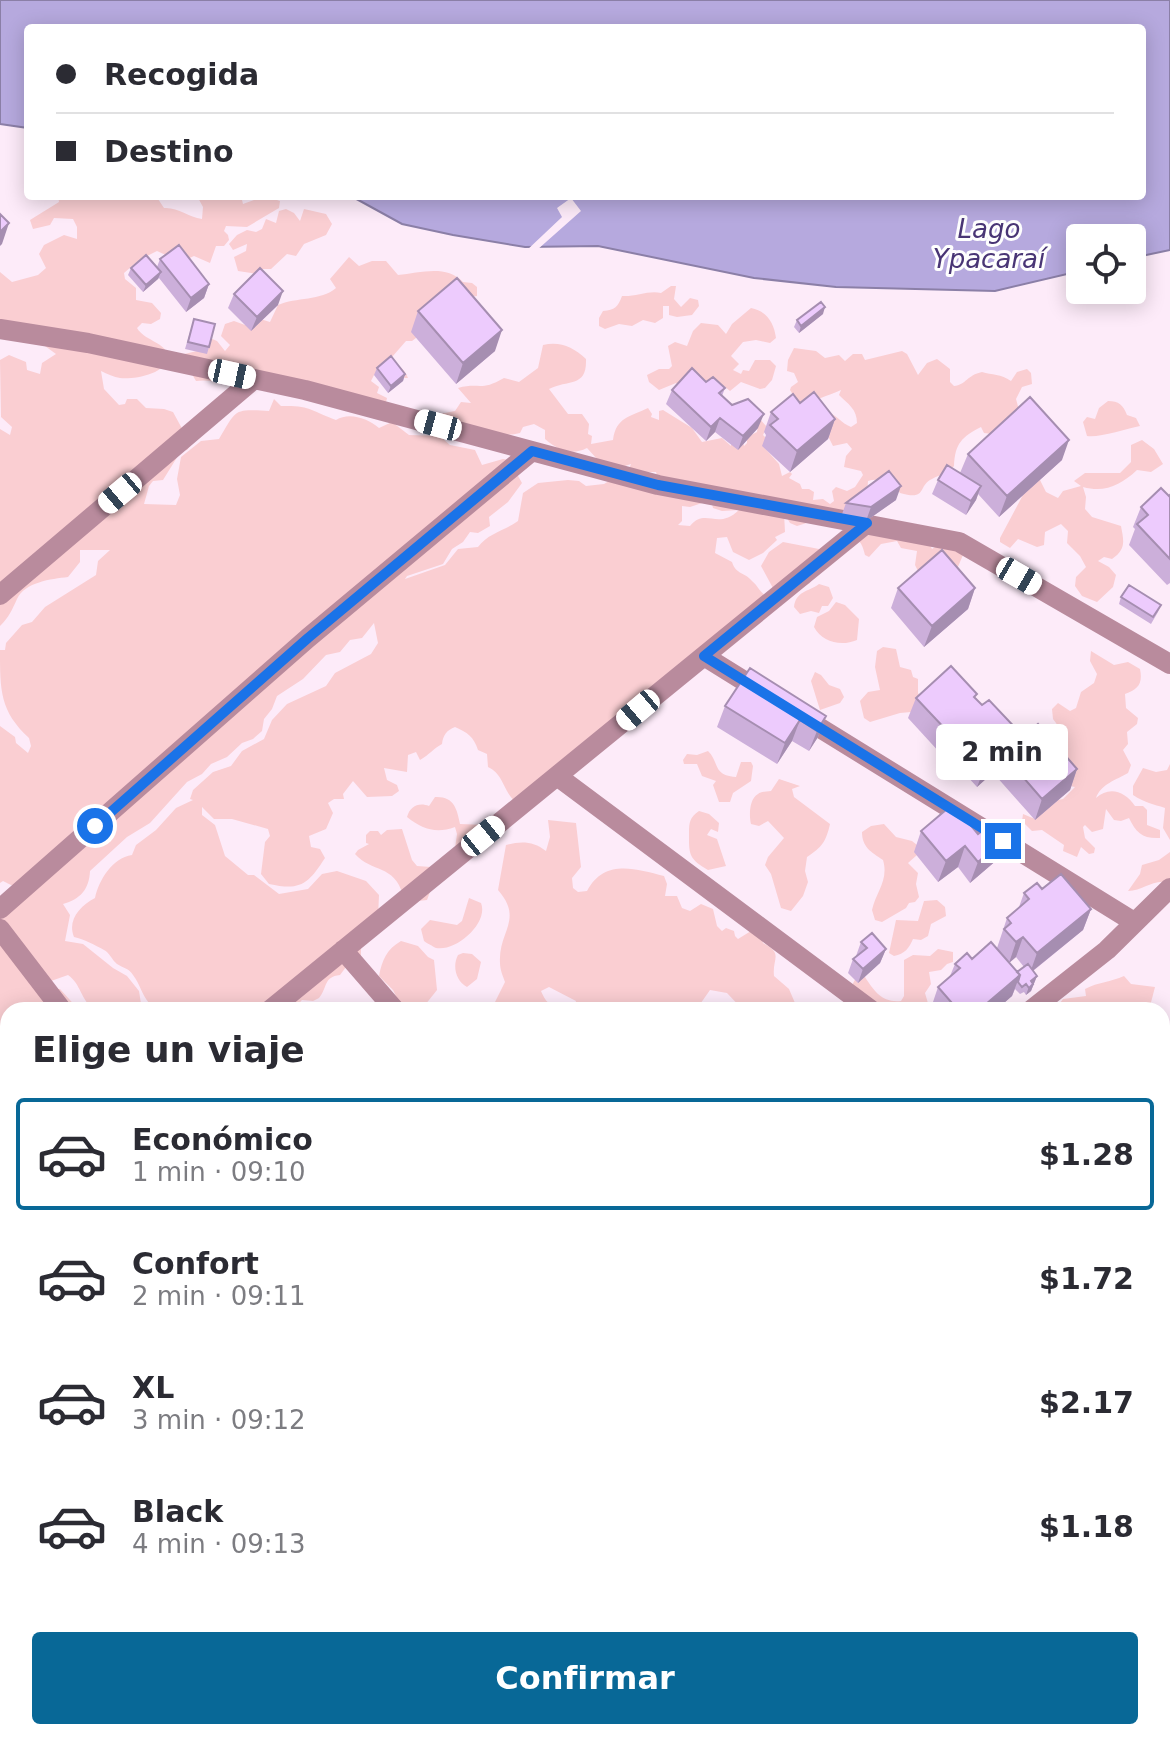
<!DOCTYPE html>
<html lang="es">
<head>
<meta charset="utf-8">
<style>
	body { margin:0; font-family:"DejaVu Sans",sans-serif; background:#f2f2f3; color:#2b2b33; height:100vh; display:flex; flex-direction:column; font-size:30px; white-space:nowrap }
	* { box-sizing:border-box; margin:0 }
	p { font-size:26px; color:#7c7c81 }
	.icon { flex:none; width:44px; height:44px; fill:none; stroke:currentColor; stroke-width:2; stroke-linecap:round; stroke-linejoin:round }
	.map { position:relative; flex:1; overflow:hidden }
	.details { position:absolute; left:0px; top:1002px; width:1170px; height:738px; display:flex; flex-direction:column; background:#fff; border-radius:24px 24px 0 0; box-shadow:0 4px 20px #0003 }
	.details>* { flex:none }
	.top-card { position:absolute; left:24px; top:24px; width:1122px; height:176px; border-radius:8px; box-shadow:0 4px 20px #0003; display:grid; align-content:center; height:176px; padding:0 32px; background:#fff }
	.tools { position:absolute; left:1066px; top:224px; display:grid; gap:16px }
	.tools a { display:grid; place-items:center; width:80px; height:80px; border-radius:8px; background:#fff; box-shadow:0 4px 20px #0003; font-size:40px }
	.end { position:absolute; width:36px; height:36px; margin:-18px; border:10px solid #1a73e8; background:#fff; box-shadow:0 0 0 4px #fff }
	.from { border-radius:50% }
	.bubble { position:absolute; height:56px; border-radius:8px; background:#fff; box-shadow:0 4px 20px #0003; font-size:26px; font-weight:600; line-height:56px; text-align:center }
	.car { position:absolute; width:24px; height:48px; margin:-24px -12px; border-radius:10px; box-shadow:0 0 6px 2px #0007; background:linear-gradient(#fff 24%,#345 0 40%,#fff 0 76%,#345 0 86%,#fff 0) }
	.top-card b { display:flex; align-items:center; gap:28px; height:76px; font-size:30px }
	.top-card b+b { border-top:2px solid #e1e1e2 }
	.top-card i { width:20px; height:20px; background:#2b2b33 }
	ul { padding:0; list-style:none }
	li { display:flex; align-items:center; gap:24px; height:112px; margin:0 16px 12px; padding:0 16px; border:4px solid transparent; border-radius:8px }
	li div { flex:1 }
	li b { display:block; font-size:30px }
	li em { font-style:normal; font-weight:600 }
	li.active { border-color:#086897 }
	li>.icon { width:72px; height:72px; stroke-width:1.5 }
	h2 { padding:0 32px; font-size:36px; line-height:96px }
	.primary-button { display:flex; gap:16px; margin-top:auto; padding:16px 32px }
	.primary-button a { flex:1; height:92px; border-radius:8px; background:#086897; color:#fff; font-size:32px; font-weight:600; line-height:92px; text-align:center }
	.map>svg:first-child { display:block }
	.green { fill:#faced2; fill-rule:evenodd }
	.water { fill:#b6a9de; stroke:#8b7fa7; stroke-width:2 }
	.pier { fill:#fdebf9 }
	.lines { fill:none; stroke-linecap:round; stroke-linejoin:round }
	.minor { stroke:#b98b9d; stroke-width:20 }
	.wall { fill:#ccafda; fill-rule:evenodd }
	.shaded-wall { fill:#a68eb1 }
	.building { fill:#edcbfd; stroke:#a68eb1; stroke-width:2 }
	.route { stroke:#1a73e8; stroke-width:10 }
	.labels { text-anchor:middle; dominant-baseline:central; stroke-width:6; stroke-linejoin:round; paint-order:stroke }
	.water-label { font-size:26px; font-style:italic; fill:#493575; stroke:#fefefe }
</style>
</head>
<body>
<div class="map">
<svg width="1170" height="1739" viewBox="0 0 1170 1739">
	<rect width="100%" height="100%" fill="#fdebf9"/>
	<path class="green" d="M58 196H156L164 208C178 207 188 217 202 219L203 207 197 196H241L243 204 265 196 280 201 279 208 247 227 226 226 224 231 228 235 229 240 224 246H216L210 263 194 256 181 262 157 251 139 260 124 273 125 279 136 288V300L152 303 161 313 160 319 151 324 142 323 137 328C144 340 163 342 167 353 173 373 133 380 120 378 114 377 107 374 101 371L104 389 119 405 125 404 127 399H137L146 408 164 409 173 412 191 445 187 450 181 451 163 480 153 481 149 486 144 504 176 505 180 495 177 479 181 457 201 441 219 439C237 409 233 409 269 411L274 399 281 406C310 405 312 411 336 420 349 412 367 418 379 428L392 422 409 435 440 436 450 445 475 450 482 465 503 459 509 460 522 483 508 502 489 517 490 526 478 533 470 532 463 542 452 549 443 564 407 576 405 579 445 565 458 549 478 547C488 533 504 531 518 521L523 493 538 483 568 480 579 481 586 486 604 484 616 477 658 479 656 472H628L631 464 619 468 597 459 587 448C571 456 558 450 545 439V430L534 424 523 427 520 433C493 440 461 423 435 415L455 411 461 402 471 403 458 388C480 382 480 392 504 378L519 382 538 368 543 345C560 341 573 347 586 359 587 388 568 379 549 389L568 414H582L589 424 588 434 592 436 591 444 613 440C616 417 630 417 648 408L652 414 651 417 659 420V411L663 410 692 428 702 442 722 438 731 446V441L742 439 744 446 747 443V437L757 432 759 418 767 427 763 435 767 439 763 446 779 464 782 476 790 472 792 474 789 478 800 484 802 489H809L814 492 813 500 823 499 830 504 834 501 832 491 836 487 847 491 855 487 863 475 861 471 844 467 846 456 852 449 847 443 833 446 826 432V411C837 415 841 423 851 427L857 423C857 409 848 404 839 395L841 390C827 396 815 400 800 406L790 390 791 387 798 382 794 373 787 371 788 360 794 348 816 351 825 358 839 355 845 361 853 354H862L865 360 902 351 907 354 918 375 927 363 937 359 950 369V382L954 386C966 385 967 375 982 372 992 375 1001 374 1011 381L1017 372 1027 369 1031 373 1032 384 1022 387 1016 399 1019 410 992 434 984 433 981 427C962 437 955 443 954 466 947 474 941 474 932 479 917 486 928 501 900 493 894 483 879 477 868 481L867 493 842 512 797 526 790 523 784 513 785 532 775 537 777 540 763 553 749 560 733 552 727 537 717 538 715 553 732 562C736 575 745 572 752 581 758 586 759 591 766 596L516 802C503 792 504 774 488 767L487 754 478 750C474 737 467 732 455 727 447 730 443 735 442 744 434 748 429 755 420 760L416 752 408 755 407 772 384 768 387 780 397 785 399 791 392 796 367 797 353 781 343 794 344 799H334L328 803 333 813 326 829 309 836 311 847 320 849 325 858C308 884 301 891 269 884L261 874 265 842 270 836 268 829 232 819H214L202 807V815L215 825 225 856 248 875H254L279 894 308 889 322 874 337 871 366 881 379 895 378 918 361 946V959L346 967 340 975C323 977 328 987 319 998L313 1001 302 1000 292 1010H150L149 1003C142 995 140 984 133 975 129 968 123 968 117 964 112 960 109 952 104 950 95 945 84 939 74 937 67 920 80 906 95 898 99 880 112 858 132 855L136 845 156 830 176 808 193 800 190 799 193 790 213 772 231 766 242 751 264 739 272 720 287 704 326 686 335 673 371 654 378 643 374 623 362 638 350 640 340 652 326 655 303 679 277 696 272 709 264 719 262 731 253 739 242 743 227 757 211 764 202 774 187 782 150 823 127 837 90 871C89 890 80 899 63 904L70 915 65 941 83 944 113 968 127 976 139 991 142 1010H94C81 1000 81 984 68 975L51 981 45 989H60L79 1010H8V1253L0 1259V898L17 888 3 881 0 883V726L15 737 16 743 28 753 31 746 29 738C0 711 0 691 0 650H5L6 643 22 625 32 622 45 607 96 575 98 561 110 550H80V562L68 577C51 579 25 582 17 599 12 610 9 617 0 626V429L10 435 12 427 1 417 0 360 9 355 26 362 27 370 40 374 42 363 56 354 45 346 0 338V272L12 282 38 275 46 268 39 254 44 245 64 235 77 239V227L73 219 54 218 50 225 33 229 30 220 59 202ZM711 500 713 508 722 511 739 510C717 531 706 507 690 526L678 525 682 521V506L690 507Z
		M286 209 294 213 300 221 304 209 326 214 332 224 326 235 304 244 296 256 287 254 271 269H262L258 274 238 271 234 257 246 251 247 244 233 250 229 244 237 235 247 230 256 232 262 229 266 219 276 223 279 211Z
		M349 257 359 266 372 261H386L398 275C420 273 446 264 463 282L472 283 477 287V296L470 297 412 341H406L392 357C396 366 404 367 408 378H400L389 364 374 375 371 381 379 387 377 393 387 398 385 407 229 368 230 362 223 360 222 367 227 382C216 383 208 379 196 381L186 364 176 356 197 351 210 338 217 341 225 351 230 345 221 336 225 324 234 321 245 325 254 317 270 322 278 305C296 297 321 301 336 288L330 279Z
		M671 286H676L674 299 681 307 690 298 698 300 699 306 692 315 677 317 669 315V306H663V318L655 323 643 320 632 326 619 324 605 329 599 326V318L603 311C615 310 618 307 622 296 635 297 649 290 661 293Z
		M751 308C767 311 774 323 776 338L770 343 756 340 743 342 731 356 739 364 733 370 741 374 743 370 749 371 755 360H770L776 366 772 380 765 388 760 389 741 382 730 391 724 386 684 389 676 383 659 390 649 382 647 375 659 369H669L672 366 668 346 675 342 687 346 693 331 701 323 718 325 726 334 732 324Z
		M1108 401C1119 401 1123 405 1127 415L1136 418 1140 426C1125 429 1099 438 1087 436L1083 422 1087 417 1095 419 1099 408Z
		M1142 440 1154 449 1163 464 1151 472 1137 470C1121 485 1105 493 1083 487L1086 497 1085 509 1092 517 1121 526C1124 542 1126 549 1112 559L1104 557 1098 561 1109 567 1116 575 1113 587 1097 602 1082 596 1075 586 1076 577 1086 567 1080 556 1067 543 1068 531 1061 524 1045 532 1044 545 1037 547 1018 539 1010 548 1000 542V538L1031 480H1040L1046 492 1058 498 1063 491 1081 486 1074 481 1085 473H1120L1131 462V445Z
		M844 527 929 543 932 549 944 541 963 555 957 569 918 571 915 565 917 551 901 548 897 541 881 544 869 557 865 555C861 538 858 540 842 535Z
		M783 542 819 549 810 583 794 593 774 590 761 566 769 552Z
		M819 584 829 587 833 598 828 606H822L819 613 811 611 800 614 794 607C796 591 808 592 819 584Z
		M836 602 845 605 859 619 857 640C841 647 822 642 814 627L817 617 829 611Z
		M883 647 896 649 900 667 911 670 913 677 918 679V693L921 698 911 712 900 713 870 722 864 718 860 701 868 692 880 690 875 667 877 651Z
		M1091 651 1114 665 1128 662 1140 669C1143 684 1138 689 1125 694L1126 708 1138 718 1137 724 1127 732 1128 744 1123 750 1131 765 1128 773C1116 780 1101 784 1096 798 1109 786 1125 791 1135 806H1143L1147 810V825L1160 830V838C1143 839 1136 833 1129 818L1121 821 1114 820 1106 809 1103 829 1092 832 1085 825 1083 827 1085 838 1095 848 1094 853 1089 854 1081 847 1077 857 1063 851 1064 845 1042 830 1032 831 1022 821 1023 814 1035 819 1058 800 1063 799 1075 787 1065 785 1048 745 1058 739 1062 731 1053 719 1052 709 1058 703 1070 711 1076 708 1081 692 1094 683 1097 674 1090 661Z
		M815 672 821 675 829 685 840 689 844 697 840 703 820 710 811 681Z
		M708 751C720 763 712 775 736 777L741 762H751L753 766 751 781 733 793 730 802H719L713 785 716 781 702 776 697 764H684L683 760 687 754 697 755Z
		M1170 764V840L1163 828 1165 808C1153 804 1145 803 1133 795V786L1143 768 1156 772 1167 770Z
		M779 779 800 786 792 789 794 797 830 824C826 842 822 847 807 857L805 871 808 882 803 896 791 911 781 908 771 874 765 865 768 857 784 838 768 821 759 826 751 824C749 816 749 799 758 794 761 791 766 792 771 791Z
		M435 797C454 796 457 809 460 824L485 825 455 848 457 834 455 827C436 834 422 829 407 817 410 806 419 802 429 806Z
		M699 811 709 814 719 823 718 832 711 829 707 835 717 839 726 866 708 870C688 859 689 853 689 833 689 822 690 817 699 811Z
		M548 820 576 823 581 867 572 878 573 888 578 892 587 891C604 859 634 868 664 876L667 884 665 896H677L682 908 690 911 701 904 713 909 717 926 722 931 726 928 734 931 735 936 738 939 751 931 760 934 763 943C784 954 772 958 774 976L789 989 798 1010H743L727 993 710 990 696 1010H574L576 1001 549 987 541 991C547 1005 550 1004 562 1010H491L505 982C503 976 500 970 500 963 498 931 524 920 498 890L506 845C521 841 533 841 546 851L550 837Z
		M884 824 896 837 912 841 917 845V855L908 863 918 873 916 884 919 897 915 902 909 903 906 908 882 922 875 920 872 910C876 892 889 880 883 860 871 852 862 847 862 832L871 826Z
		M402 829 412 860 417 866 431 867 433 884 427 900 418 901 403 895C394 864 372 873 355 854L358 850 369 844 366 843V835L370 831H378L381 835 387 830Z
		M1170 852V883C1153 878 1144 891 1128 891L1140 874 1142 865 1159 860Z
		M469 898 481 903C489 923 456 952 436 948 434 947 425 942 424 941L421 929 430 920 457 925 462 921Z
		M937 900 945 907 946 916 931 924 928 936 921 940 913 939C909 948 905 954 894 956L889 953 896 920 918 921 924 901Z
		M401 941 418 946 428 957 434 960 437 990 421 1010H403L393 990 379 976C382 960 387 949 401 941Z
		M938 949 953 952V962L947 964 941 970 929 972 931 984 925 993 930 1010H880L851 987 857 976 865 977C874 991 882 1003 901 1001L904 996V960L913 955 930 956Z
		M463 953 472 954 481 962 477 979 467 987C456 981 452 966 458 955Z
		M1124 976 1131 984 1155 987 1149 1010 1120 1006 1106 1010H1055L1063 999 1086 996 1085 989C1098 982 1111 982 1124 976Z
		M1170 1677V1739H1035L1051 1732H1162V1680Z
		M706 1732H888L896 1739H714Z"/>
	<path class="water" d="M0 0H1170V250L1132 258V238H1080V271L995 291 836 287 754 278 598 246 525 247 453 235 402 224 351 196H1142V28H28V128L0 124Z"/>
	<path class="pier" d="M571 198 581 211 537 250 526 251 562 217 557 208Z"/>
	<g class="lines">
		<path class="minor" d="M0 329 88 343 305 390 658 485 959 542 1170 664
			M0 595 254 379
			M704 656 765 694
			M799 715 1134 922
			M557 776 871 1010
			M0 909 308 638 532 451
			M0 929 62 1010
			M343 950 395 1010
			M270 1010 867 523
			M1031 1010 1107 950 1170 888
			M0 1240 8 1233
			M1162 1402 1170 1397
			M1162 1656 1170 1651
			M0 1728 7 1739
			M537 1732 541 1739
			M107 1739 119 1732
			M293 1739 304 1732
			M1032 1739 1043 1732"/>
	</g>
	<path class="wall" d="M160 259 209 284 204 298 186 312 159 278 143 292 128 275 131 268 157 267Z
		M234 294 278 305 251 331 228 308Z
		M418 311 495 351 456 384 411 332Z
		M823 314 799 333 794 327 797 320Z
		M194 319 209 347 207 354 185 349Z
		M377 368 405 374 403 381 388 393 374 375Z
		M706 382 725 388 722 396 758 428 738 450 715 432 706 441 666 404 672 390Z
		M800 403 835 419 828 439 790 472 762 446 766 435 764 432 771 412Z
		M968 454 1062 460 999 517 978 494 976 500 966 515 932 494 938 480 960 473Z
		M1170 495V583L1167 585 1129 545 1135 529 1133 527 1141 507Z
		M896 500 866 521 841 517 846 503Z
		M898 588H975L968 609 924 647 891 608Z
		M1121 597 1161 605 1158 612 1151 624 1119 604Z
		M916 698H976L982 705 1021 734 1019 740 1077 769 1070 790 1035 820 995 775 997 769 977 787 944 751 941 754 908 718Z
		M725 706 826 716 818 737 809 751 792 741 777 764 717 727Z
		M921 831 978 834 1005 839 998 859 970 883 958 867 938 882 914 852Z
		M1042 889 1091 909 1083 930 1033 971 1037 976 1031 991 1026 995 1024 992 1020 994 1015 989 1012 996 996 1010H933L931 1008 938 987 950 976 955 964 972 959 997 948 1007 918 1019 907 1024 893ZM1016 957 1024 967 1017 972 1009 963Z
		M861 942 886 949 880 963 858 983 848 973 853 959 856 956Z
		M8 1314V1340L2 1330Z
		M8 1429V1467L0 1454V1436L1 1434Z
		M0 1484 8 1487V1558L2 1561 0 1558Z"/>
	<path class="shaded-wall" d="M9 223 2 244 0 246V232Z
		M161 272 158 279 143 292 146 285Z
		M209 284 204 298 186 312 191 298Z
		M283 291 278 305 251 331 257 317Z
		M825 307 823 314 799 333 801 326Z
		M502 330 495 351 456 384 463 363Z
		M405 374 403 381 388 393 391 386Z
		M764 414 758 428 738 450 743 436Z
		M720 418 715 432 706 441 711 427Z
		M835 419 828 439 790 472 797 451Z
		M1069 440 1062 460 999 517 1007 496Z
		M901 486 896 500 866 521 871 507Z
		M981 486 976 500 966 515 971 501Z
		M975 588 968 609 924 647 932 626Z
		M826 716 818 737 809 751 817 731Z
		M800 720 792 741 777 764 785 743Z
		M952 730 944 751 941 754 949 733Z
		M1021 734 1014 755 1003 754 997 769 977 787 985 767Z
		M1077 769 1070 790 1035 820 1042 799Z
		M1005 839 998 859 970 883 978 862Z
		M965 846 958 867 938 882 946 861Z
		M1091 909 1083 930 1030 973 1037 953Z
		M1023 937 1016 957 1009 963 1016 942Z
		M886 949 880 963 858 983 863 969Z
		M1020 975 1012 996 996 1010H979Z
		M1037 976 1031 991 1026 995 1031 981Z
		M7 1547H8V1558L2 1561Z"/>
	<path class="building" d="M0 214 9 223 0 232Z
		M179 245 209 284 191 298 160 259Z
		M146 255 161 272 146 285 131 268Z
		M260 268 283 291 257 317 234 294Z
		M457 278 502 330 463 363 418 311Z
		M821 302 825 307 801 326 797 320Z
		M194 319 215 324 209 347 188 342Z
		M391 356 405 374 391 386 377 368Z
		M692 368 706 382 713 377 725 388 719 393 732 405 748 399 764 414 743 436 720 418 711 427 672 390Z
		M814 392 835 419 797 451 770 425 778 419 771 412 793 394 800 403Z
		M1030 397 1069 440 1007 496 968 454Z
		M947 465 981 486 971 501 938 480Z
		M889 471 901 486 871 507 846 503Z
		M1161 488 1169 496 1170 495V559L1137 524 1148 515 1141 507Z
		M942 550 975 588 932 626 898 588Z
		M1129 585 1161 605 1153 617 1121 597Z
		M951 666 977 694 974 697 982 705 989 700 1021 734 985 767 952 730 949 733 916 698Z
		M750 668 826 716 817 731 800 720 785 743 725 706Z
		M1038 724 1077 769 1042 799 1003 754Z
		M953 804 978 834 992 823 1005 839 978 862 965 846 946 861 921 831Z
		M1061 874 1091 909 1037 953 1023 937 1016 942 1004 929 1011 923 1007 918 1029 899 1024 893 1037 883 1042 889Z
		M872 933 886 949 863 969 853 959 867 948 861 942Z
		M991 942 1020 975 979 1010H958L938 987 960 968 955 964 967 953 972 959Z
		M1028 964 1037 976 1031 981 1033 984 1029 988 1026 984 1022 987 1018 982 1020 975 1017 972Z
		M8 1429V1445L1 1434Z
		M5 1481 8 1487 7 1547 0 1535V1484Z
		M630 1732H669L674 1739H623L622 1737Z"/>
	<g class="lines">
		<path class="route" d="M95 826 308 638 532 451 658 485 867 523 704 656 1003 841"/>
	</g>
	<g class="labels">
		<g class="water-label">
			<text x="989" y="229">Lago<tspan x="989" dy="30">Ypacaraí</tspan></text>
		</g>
	</g>
</svg>
<div class="tools">
<a><svg class="icon" aria-label="locate" viewBox="0 0 24 24"><circle cx="12" cy="12" r="6"/><path d="M12 2v4M12 18v4M2 12h4M18 12h4"/></svg></a>
</div>
<i class="end from" style="left:95px;top:826px"></i>
<i class="end" style="left:1003px;top:841px"></i>
<div class="bubble" style="left:936px;top:724px;width:132px">2 min</div>
<i class="car" style="left:232px;top:374px;rotate:102deg"></i>
<i class="car" style="left:438px;top:425px;rotate:285deg"></i>
<i class="car" style="left:120px;top:493px;rotate:230deg"></i>
<i class="car" style="left:1019px;top:576px;rotate:120deg"></i>
<i class="car" style="left:638px;top:710px;rotate:230deg"></i>
<i class="car" style="left:483px;top:836px;rotate:51deg"></i>
<div class="top-card">
<b><i class="from"></i>Recogida</b>
<b><i></i>Destino</b>
</div>
<section class="details">
<h2>Elige un viaje</h2>
<ul>
<li class="active"><svg class="icon" aria-label="car" viewBox="0 0 24 24"><path d="M5 17H2v-5l4-1 3-4h7l3 4 3 1v5h-3M9 17h6M6 11h13"/><circle cx="7" cy="17" r="2"/><circle cx="17" cy="17" r="2"/></svg><div><b>Económico</b><p>1 min · 09:10</p></div><em>$1.28</em></li>
<li><svg class="icon" aria-label="car" viewBox="0 0 24 24"><path d="M5 17H2v-5l4-1 3-4h7l3 4 3 1v5h-3M9 17h6M6 11h13"/><circle cx="7" cy="17" r="2"/><circle cx="17" cy="17" r="2"/></svg><div><b>Confort</b><p>2 min · 09:11</p></div><em>$1.72</em></li>
<li><svg class="icon" aria-label="car" viewBox="0 0 24 24"><path d="M5 17H2v-5l4-1 3-4h7l3 4 3 1v5h-3M9 17h6M6 11h13"/><circle cx="7" cy="17" r="2"/><circle cx="17" cy="17" r="2"/></svg><div><b>XL</b><p>3 min · 09:12</p></div><em>$2.17</em></li>
<li><svg class="icon" aria-label="car" viewBox="0 0 24 24"><path d="M5 17H2v-5l4-1 3-4h7l3 4 3 1v5h-3M9 17h6M6 11h13"/><circle cx="7" cy="17" r="2"/><circle cx="17" cy="17" r="2"/></svg><div><b>Black</b><p>4 min · 09:13</p></div><em>$1.18</em></li>
</ul>
<div class="primary-button"><a>Confirmar</a></div>
</section>
</div>
</body>
</html>
